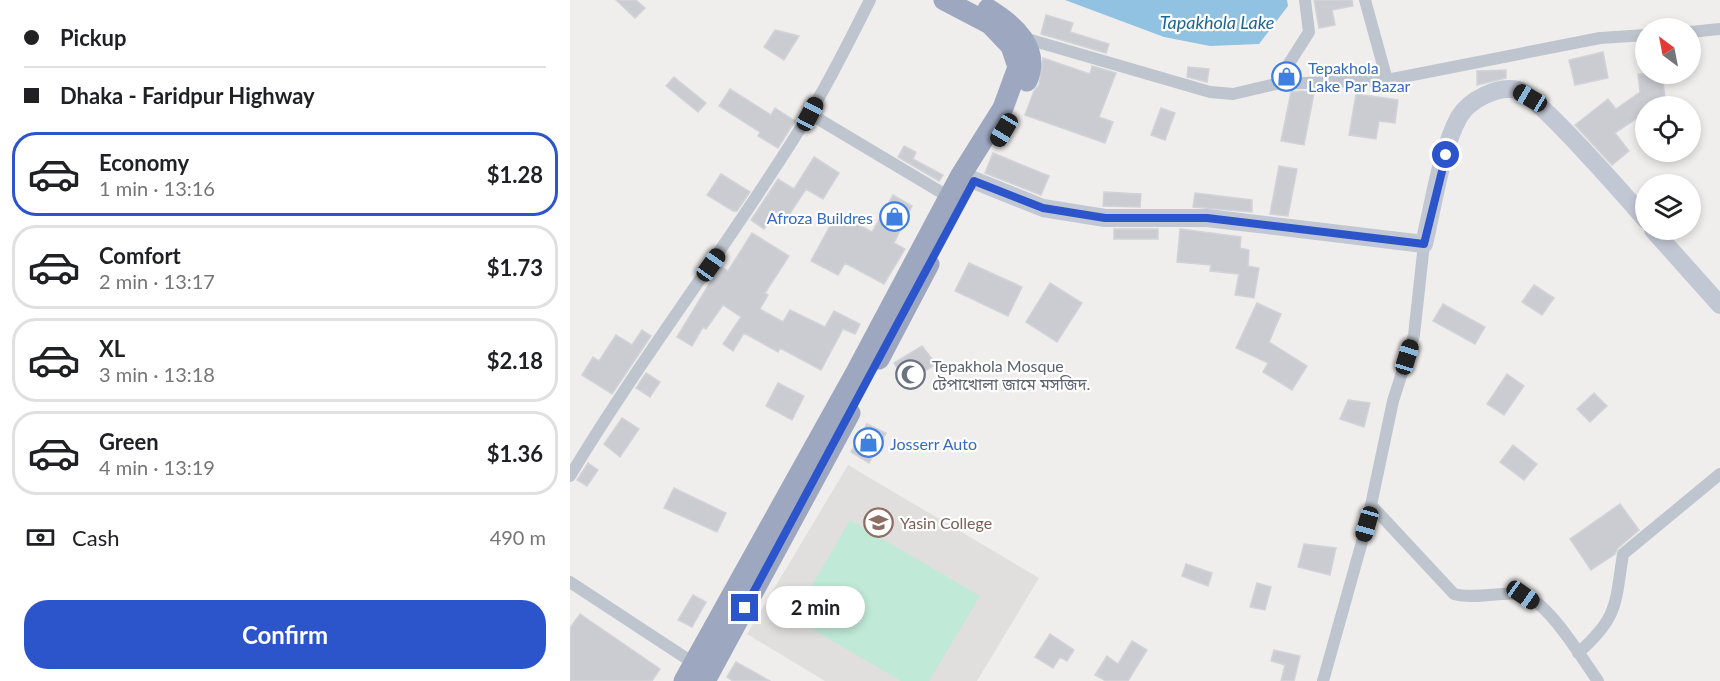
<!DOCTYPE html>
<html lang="en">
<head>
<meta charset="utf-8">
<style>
	body { margin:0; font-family:Lato,"Noto Sans Bengali",sans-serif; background:#f2f2f2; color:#202124; height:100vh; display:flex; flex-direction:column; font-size:22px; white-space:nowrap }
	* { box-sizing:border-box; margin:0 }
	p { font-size:20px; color:#757577 }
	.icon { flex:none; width:33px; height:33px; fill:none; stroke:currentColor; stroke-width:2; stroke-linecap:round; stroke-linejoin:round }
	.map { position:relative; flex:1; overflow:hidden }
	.details { display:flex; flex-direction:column; background:#fff; width:570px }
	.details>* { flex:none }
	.top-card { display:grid; align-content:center; height:132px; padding:0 24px; background:#fff }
	.needle { width:39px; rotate:328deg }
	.tools { position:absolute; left:1065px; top:18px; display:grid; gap:12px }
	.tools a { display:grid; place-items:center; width:66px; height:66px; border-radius:50%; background:#fff; box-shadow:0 3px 9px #0003; font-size:30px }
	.end { position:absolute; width:27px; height:27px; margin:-14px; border:8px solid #2c54cb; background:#fff; box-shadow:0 0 0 3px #fff }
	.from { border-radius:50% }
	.bubble { position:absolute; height:42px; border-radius:21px; background:#fff; box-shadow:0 3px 9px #0003; font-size:20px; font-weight:700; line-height:42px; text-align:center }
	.car { position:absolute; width:18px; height:36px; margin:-18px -9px; border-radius:8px; box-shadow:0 0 4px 2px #0007; background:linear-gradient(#222 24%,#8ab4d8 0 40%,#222 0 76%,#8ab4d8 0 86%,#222 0) }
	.top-card b { display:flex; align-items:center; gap:21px; height:57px; font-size:22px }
	.top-card b+b { border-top:2px solid #e0e0e0 }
	.top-card i { width:15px; height:15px; background:#202124 }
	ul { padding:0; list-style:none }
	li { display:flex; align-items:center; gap:18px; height:84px; margin:0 12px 9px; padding:0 12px; border:3px solid #e0e0e0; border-radius:24px }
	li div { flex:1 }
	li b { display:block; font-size:22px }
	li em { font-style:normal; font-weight:700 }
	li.on { border-color:#2c54cb }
	li>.icon { width:54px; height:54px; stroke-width:1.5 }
	.pay { display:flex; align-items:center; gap:15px; height:66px; padding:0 24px; font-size:22px }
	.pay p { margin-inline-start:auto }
	.cta { display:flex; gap:12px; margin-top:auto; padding:12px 24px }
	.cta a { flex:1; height:69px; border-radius:24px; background:#2c54cb; color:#fff; font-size:24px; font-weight:700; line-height:69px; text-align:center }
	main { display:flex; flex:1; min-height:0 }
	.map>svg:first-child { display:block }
	.education { fill:#e1dfde }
	.green { fill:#c0e9d7 }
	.water { fill:#91c2e2 }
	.building { fill:#caccd2; stroke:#d2d3d8; stroke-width:1.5 }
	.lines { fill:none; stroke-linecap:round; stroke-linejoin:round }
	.minor { stroke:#bfc5ce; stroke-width:12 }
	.secondary { stroke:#c2c7d4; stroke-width:18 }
	.trunk { stroke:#9da8c0; stroke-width:21 }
	.route { stroke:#2c54cb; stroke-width:8 }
	.labels { text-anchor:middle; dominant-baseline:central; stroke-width:4.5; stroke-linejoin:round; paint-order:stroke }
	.shop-label { font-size:16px; fill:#366cbe; stroke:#fff; text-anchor:start }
	.worship-label { font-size:16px; fill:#5b616d; stroke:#fff; text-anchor:start }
	.education-label { font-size:16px; fill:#785e54; stroke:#fff; text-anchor:start }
	.water-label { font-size:18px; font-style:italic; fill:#1b6798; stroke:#fff }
</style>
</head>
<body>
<main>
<section class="details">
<div class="top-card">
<b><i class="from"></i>Pickup</b>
<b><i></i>Dhaka - Faridpur Highway</b>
</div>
<ul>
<li class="on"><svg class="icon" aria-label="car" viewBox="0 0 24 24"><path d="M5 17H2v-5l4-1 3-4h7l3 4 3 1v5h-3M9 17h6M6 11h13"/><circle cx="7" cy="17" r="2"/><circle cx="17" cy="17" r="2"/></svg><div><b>Economy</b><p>1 min · 13:16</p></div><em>$1.28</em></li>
<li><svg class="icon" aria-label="car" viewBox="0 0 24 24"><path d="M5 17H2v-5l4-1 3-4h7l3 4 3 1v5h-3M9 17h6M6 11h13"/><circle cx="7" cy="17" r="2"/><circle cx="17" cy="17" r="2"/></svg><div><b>Comfort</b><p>2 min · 13:17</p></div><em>$1.73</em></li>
<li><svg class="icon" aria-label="car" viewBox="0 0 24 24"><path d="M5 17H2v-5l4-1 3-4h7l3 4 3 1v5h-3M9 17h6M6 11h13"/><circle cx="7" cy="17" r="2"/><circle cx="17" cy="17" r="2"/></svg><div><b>XL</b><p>3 min · 13:18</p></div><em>$2.18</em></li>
<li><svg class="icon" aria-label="car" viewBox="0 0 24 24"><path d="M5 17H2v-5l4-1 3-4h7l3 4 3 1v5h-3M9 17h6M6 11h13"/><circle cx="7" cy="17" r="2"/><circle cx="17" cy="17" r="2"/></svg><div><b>Green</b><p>4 min · 13:19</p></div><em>$1.36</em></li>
</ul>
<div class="pay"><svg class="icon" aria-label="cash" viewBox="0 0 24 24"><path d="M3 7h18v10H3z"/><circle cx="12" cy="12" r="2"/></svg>Cash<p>490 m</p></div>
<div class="cta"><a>Confirm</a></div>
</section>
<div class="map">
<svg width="1150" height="681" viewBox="0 0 1150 681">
	<rect width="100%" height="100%" fill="#f0eeed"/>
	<path class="education" d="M278 465 469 578 407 681H255L177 634Z"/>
	<path class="green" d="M280 520 410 596 359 681H331L223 618Z"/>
	<path class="water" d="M495 0H717L718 6 689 44 640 46 594 37Z"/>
	<path class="building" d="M46 0H66L75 8 65 18Z
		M744 0H782L783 6 762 10 765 25 749 28Z
		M476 15 503 23 500 32 539 44 536 53 471 34Z
		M205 30 229 36 214 60 194 47Z
		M1033 52 1038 78 1005 85 999 60Z
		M473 58 520 74 522 66 546 73 529 117 543 122 535 143 455 115 464 91 469 85Z
		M618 67 639 69 637 82 617 77Z
		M936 70V78L907 85V71Z
		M1068 74H1092L1095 98 1083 106H1076V112L1045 133 1059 151 1042 165 1005 125 1038 99 1046 109 1070 92Z
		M104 77 136 103 128 112 96 86Z
		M160 89 201 115 205 108 225 121 208 148 188 136 190 132 149 106Z
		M732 91 744 93 734 145 711 141 721 92Z
		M786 94 828 100 825 123 809 121 806 139 779 135Z
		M591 108 605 113 595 140 581 135Z
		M334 146 346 152 343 159 373 175 369 181 328 157Z
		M423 153 479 176 471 195 415 173Z
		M244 157 269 173 253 199 236 189 217 218 206 211 194 229 181 220 208 179 224 189Z
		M709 166 727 169 718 216 700 214Z
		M151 174 180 192 167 211H163L137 195Z
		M534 192 571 194 570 207 533 206Z
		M625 193 682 200V212L623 207Z
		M323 195 342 206 324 243 335 249 314 284 275 263 268 275 241 261 267 213 302 232Z
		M544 229H588V239H544Z
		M610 229 671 237 670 248 679 250 678 266 689 268 684 298 665 295 669 274 640 271 641 265 607 262Z
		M182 233 219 256 195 293 198 295 190 309 213 322 220 310 255 327 264 311 290 324 285 334 273 329 251 370 210 348 208 352 174 333 163 351 153 344 171 317 153 305 136 329 133 327 122 346 107 337 150 266 158 271Z
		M399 263 452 287 438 316 385 291Z
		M480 283 512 303 487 342 456 322Z
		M964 285 984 298 972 315 952 302Z
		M687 303 711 314 699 342 737 366 722 390 693 372 698 363 666 348Z
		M873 304 915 327 905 344 863 321Z
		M72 330 81 336 42 394 12 375 23 357 29 361 46 335 62 345Z
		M352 346 366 364 336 383 324 363Z
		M76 373 90 382 80 397 66 388Z
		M937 374 954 386 934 415 917 404Z
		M208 383 234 396 222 420 196 406Z
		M1024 393 1037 406 1020 422 1007 409Z
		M778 400 800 403 794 427 770 419Z
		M52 418 69 429 50 457 34 444Z
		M297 424 316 433 299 463 281 452Z
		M943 445 967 464 954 480 930 462Z
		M18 463 28 470 17 486 7 480Z
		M104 488 156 513 147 532 94 508Z
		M1050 504 1069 530 1048 548 1045 554 1021 570 1000 539Z
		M734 544 766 548 760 575 728 567Z
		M616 564 642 573 638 586 612 576Z
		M687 583 701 587 695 610 680 607Z
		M123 595 136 602 122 627 108 620Z
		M10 614 90 669 82 681H0V628Z
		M480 634 504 650 497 661 490 657 483 668 465 657Z
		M562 641 577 650 558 681H536L525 675 537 656 548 664Z
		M704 650 730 656 724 681H711L715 665 701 661Z
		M166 662 200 681H163L157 677Z"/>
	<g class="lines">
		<path class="minor" d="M795 0 817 80
			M1120 32 1150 29
			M454 38 640 92 663 94 706 84 739 32 735 0
			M706 84 817 80 1030 38 1076 35
			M240 114 379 197
			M0 476C74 353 163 239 238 116 261 79 280 39 300 0
			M801 505 884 594C907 600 936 590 953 595 979 602 1012 659 1028 681
			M0 582 128 666
			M1008 653C1049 617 1045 604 1053 554L1150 474
			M753 681 797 524 823 401 844 335 854 244"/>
		<path class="secondary" d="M391 175 473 208 535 218H637L854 244C863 207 871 150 889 117 899 100 928 85 948 90 968 96 1057 198 1076 220
			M1083 230 1150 305"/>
		<path class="trunk" d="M418 9C444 25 471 48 457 81
			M309 359 359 264
			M114 681 285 374 391 175 433 108 448 67 441 46 420 24 374 0
			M135 681 280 413"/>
	</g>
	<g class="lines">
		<path class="route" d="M175 608 404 181 473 208 535 218H637L854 244 876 155"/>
	</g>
	<defs>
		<symbol id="shop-ring" viewBox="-11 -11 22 22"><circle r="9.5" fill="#fff" stroke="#3f7fe0" stroke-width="1.5"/><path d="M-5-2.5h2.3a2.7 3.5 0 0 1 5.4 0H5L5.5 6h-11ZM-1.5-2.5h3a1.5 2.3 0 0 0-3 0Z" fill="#3f7fe0"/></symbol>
		<symbol id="mosque-ring" viewBox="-11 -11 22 22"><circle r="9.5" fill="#fff" stroke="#6b7280" stroke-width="1.5"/><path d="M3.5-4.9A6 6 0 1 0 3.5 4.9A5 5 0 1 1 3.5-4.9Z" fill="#6b7280"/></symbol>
		<symbol id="university-ring" viewBox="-11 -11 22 22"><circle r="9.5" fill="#fff" stroke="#8d6e63" stroke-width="1.5"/><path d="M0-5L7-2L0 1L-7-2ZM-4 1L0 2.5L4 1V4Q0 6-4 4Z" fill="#8d6e63"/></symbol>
	</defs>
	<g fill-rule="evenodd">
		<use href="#shop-ring" x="700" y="60" width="33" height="33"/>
		<use href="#shop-ring" x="308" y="200" width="33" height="33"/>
		<use href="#mosque-ring" x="324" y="358" width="33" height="33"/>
		<use href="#shop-ring" x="282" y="426" width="33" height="33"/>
		<use href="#university-ring" x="292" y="506" width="33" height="33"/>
	</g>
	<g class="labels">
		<g class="shop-label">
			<text x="738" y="67">Tepakhola<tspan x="738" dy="18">Lake Par Bazar</tspan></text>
			<text x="303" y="217" text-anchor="end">Afroza Buildres</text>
			<text x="320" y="443">Josserr Auto</text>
		</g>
		<g class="worship-label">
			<text x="362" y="365">Tepakhola Mosque<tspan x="362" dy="18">টেপাখোলা জামে মসজিদ.</tspan></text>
		</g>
		<g class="education-label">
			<text x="330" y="522">Yasin College</text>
		</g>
		<g class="water-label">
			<text x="647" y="22">Tapakhola Lake</text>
		</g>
	</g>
</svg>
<div class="tools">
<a><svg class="needle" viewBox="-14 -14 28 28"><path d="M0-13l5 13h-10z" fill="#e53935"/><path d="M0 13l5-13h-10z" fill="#757577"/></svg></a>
<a><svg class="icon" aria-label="locate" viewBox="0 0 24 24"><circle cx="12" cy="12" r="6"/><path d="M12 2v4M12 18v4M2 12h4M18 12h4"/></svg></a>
<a><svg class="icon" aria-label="layers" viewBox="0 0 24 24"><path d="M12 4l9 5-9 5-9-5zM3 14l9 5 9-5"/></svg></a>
</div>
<i class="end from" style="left:876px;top:155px"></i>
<i class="end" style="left:175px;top:608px"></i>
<div class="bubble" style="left:196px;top:586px;width:99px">2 min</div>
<i class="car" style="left:960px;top:98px;rotate:300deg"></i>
<i class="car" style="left:240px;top:114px;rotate:28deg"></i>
<i class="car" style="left:434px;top:130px;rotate:211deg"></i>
<i class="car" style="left:141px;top:265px;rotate:35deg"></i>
<i class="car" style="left:837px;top:357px;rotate:17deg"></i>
<i class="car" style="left:797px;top:524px;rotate:196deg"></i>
<i class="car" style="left:953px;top:595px;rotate:125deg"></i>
</div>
</main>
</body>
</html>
